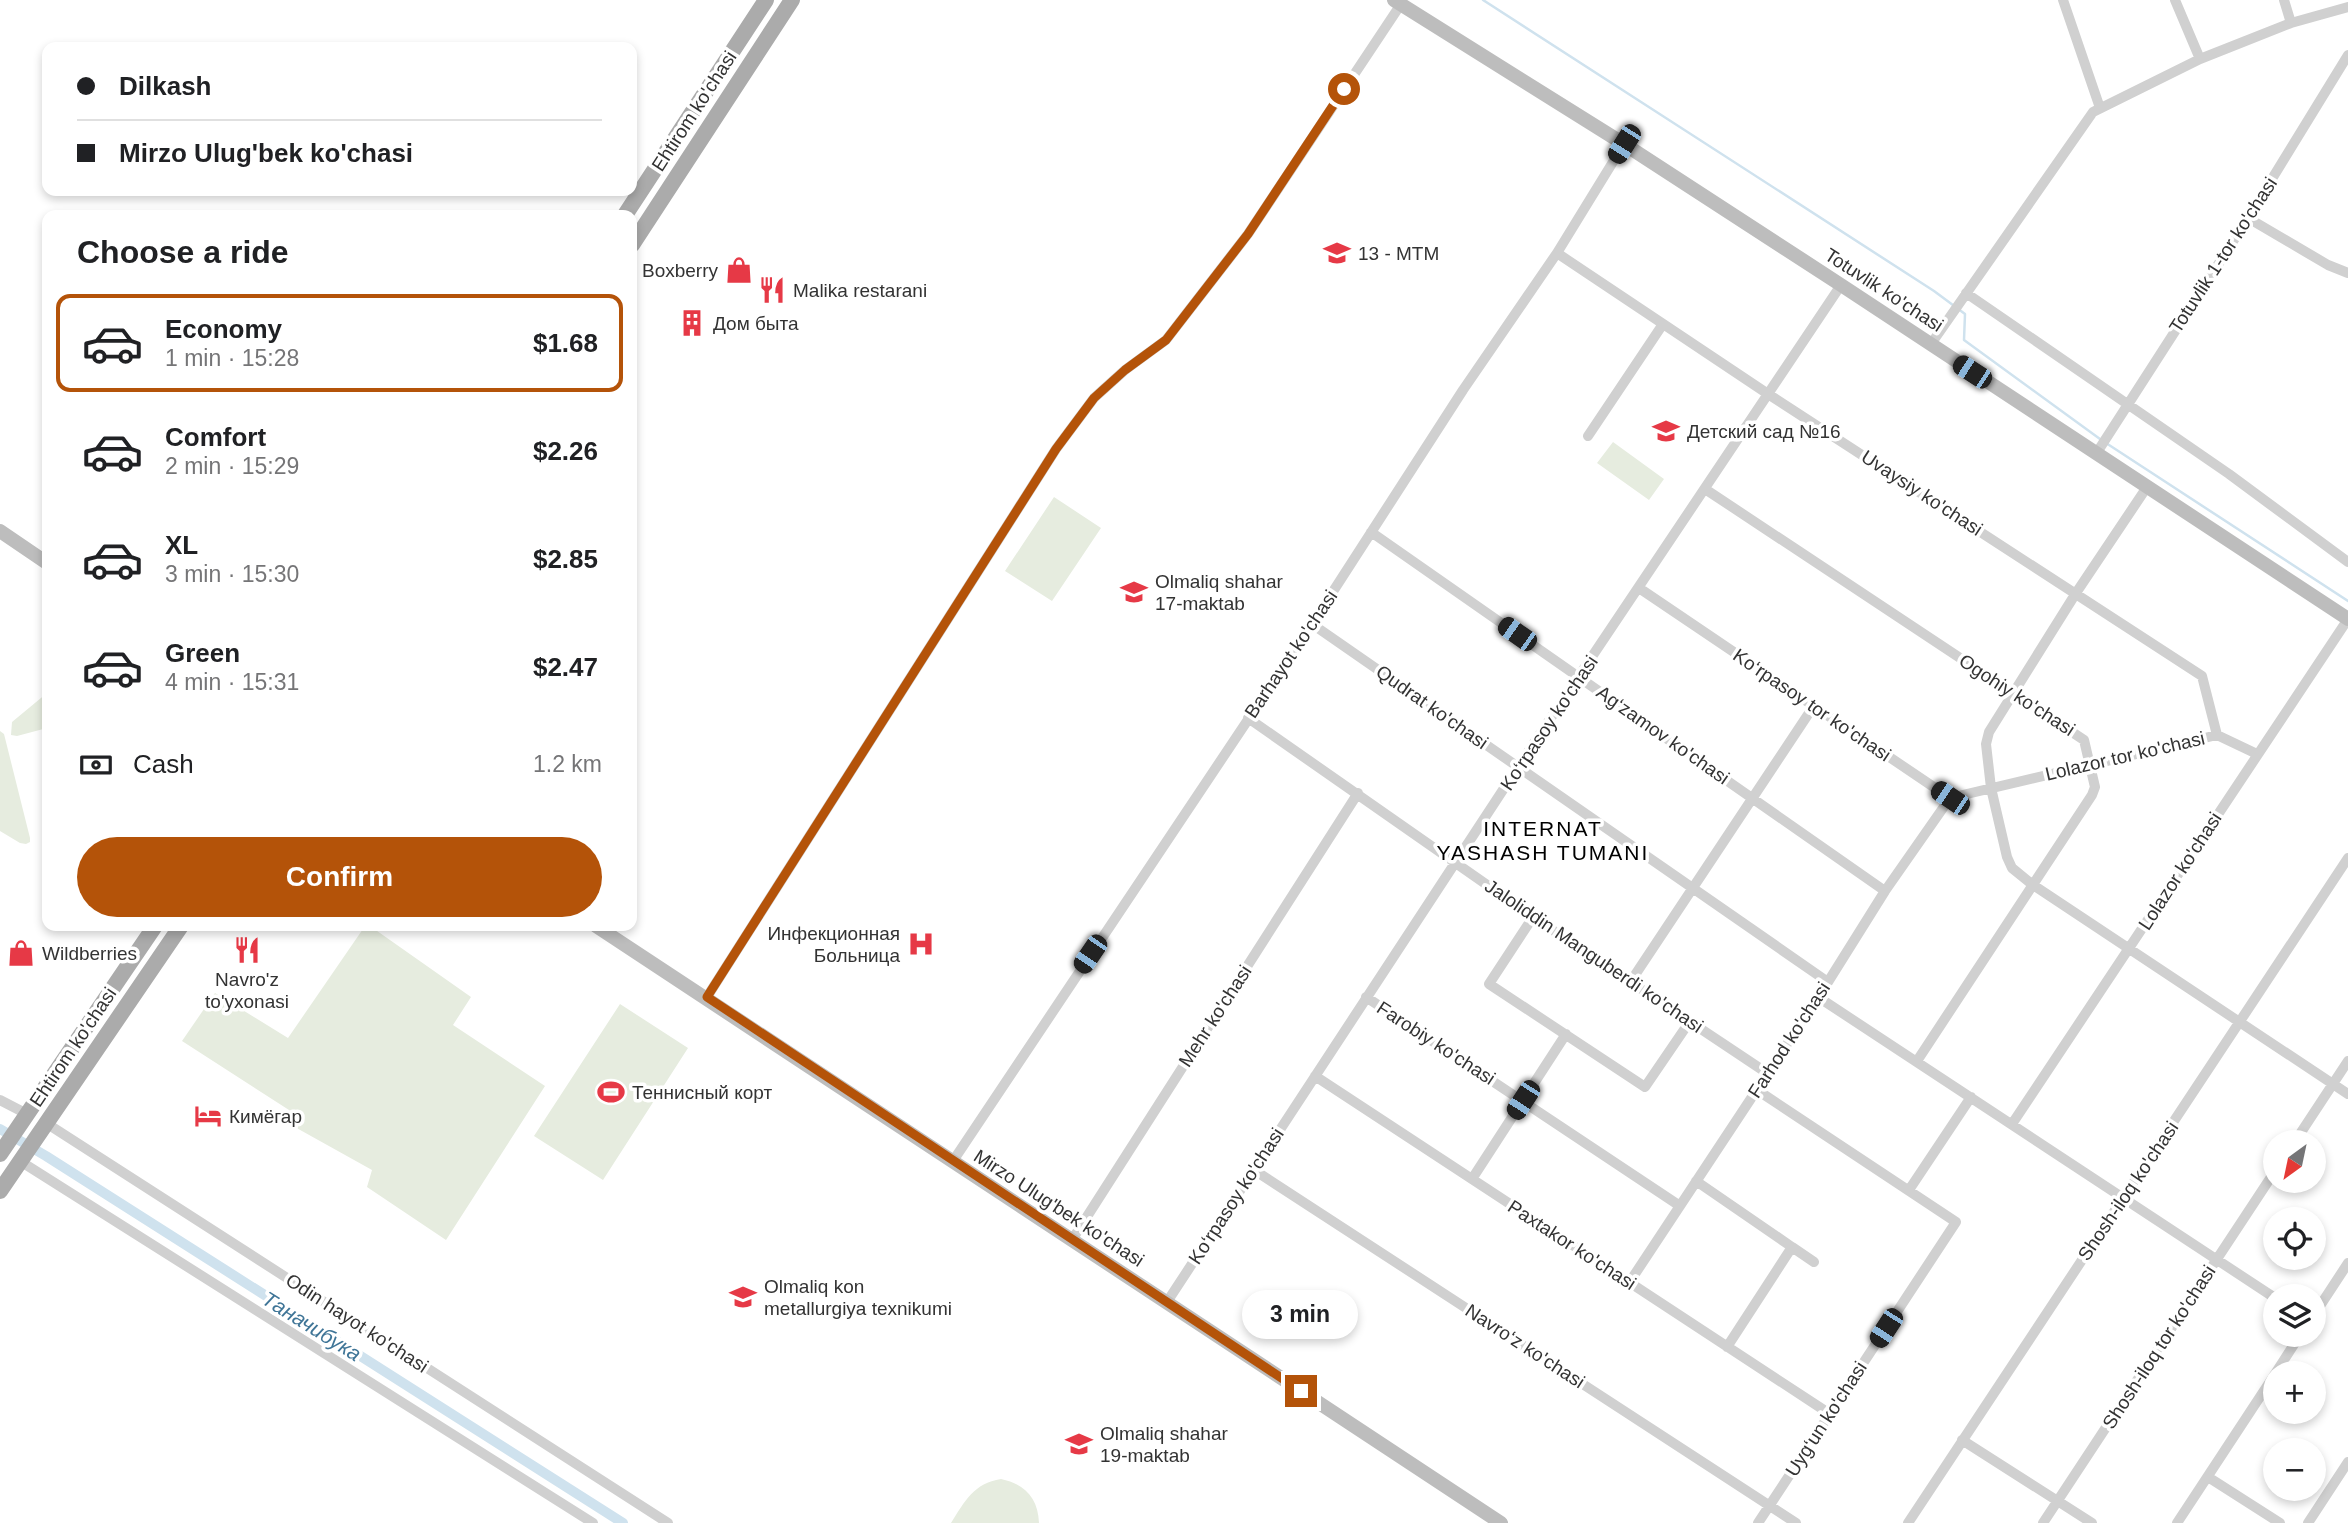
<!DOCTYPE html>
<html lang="en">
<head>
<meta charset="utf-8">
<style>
	body { margin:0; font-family:Arial,sans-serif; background:#f6f6f6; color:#202124; height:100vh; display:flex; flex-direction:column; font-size:26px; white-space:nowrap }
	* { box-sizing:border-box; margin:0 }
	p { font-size:23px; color:#757577 }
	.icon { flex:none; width:38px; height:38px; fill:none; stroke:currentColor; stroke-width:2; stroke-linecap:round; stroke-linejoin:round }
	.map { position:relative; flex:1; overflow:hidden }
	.panel { position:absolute; left:42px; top:210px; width:595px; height:721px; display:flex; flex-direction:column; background:#fff; border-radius:14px; box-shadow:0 4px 10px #0003 }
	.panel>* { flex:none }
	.hud { position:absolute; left:42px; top:42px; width:595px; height:154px; border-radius:14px; box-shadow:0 4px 10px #0003; display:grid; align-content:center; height:154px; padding:0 35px; background:#fff }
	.needle { width:46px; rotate:213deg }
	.buttons { position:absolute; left:2263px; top:1130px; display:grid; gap:14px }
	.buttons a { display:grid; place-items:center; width:63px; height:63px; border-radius:50%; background:#fff; box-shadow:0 4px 10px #0003; font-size:35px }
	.end { position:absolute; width:32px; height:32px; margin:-16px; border:9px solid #b45309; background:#fff; box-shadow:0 0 0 4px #fff }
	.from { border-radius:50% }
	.bubble { position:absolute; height:49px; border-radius:24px; background:#fff; box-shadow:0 4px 10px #0003; font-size:23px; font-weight:600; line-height:49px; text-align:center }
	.car { position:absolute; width:21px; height:42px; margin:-21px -10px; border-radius:9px; box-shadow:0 0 5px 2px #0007; background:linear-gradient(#222 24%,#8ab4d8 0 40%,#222 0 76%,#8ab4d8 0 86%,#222 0) }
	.hud b { display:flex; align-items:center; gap:24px; height:66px; font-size:26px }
	.hud b+b { border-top:2px solid #e0e0e0 }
	.hud i { width:18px; height:18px; background:#202124 }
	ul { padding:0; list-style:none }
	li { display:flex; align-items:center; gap:21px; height:98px; margin:0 14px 10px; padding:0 21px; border:4px solid transparent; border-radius:14px }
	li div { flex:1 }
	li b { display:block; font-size:26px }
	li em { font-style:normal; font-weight:600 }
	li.current { border-color:#b45309 }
	li>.icon { width:63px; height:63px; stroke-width:1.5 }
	h2 { padding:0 35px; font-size:32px; line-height:84px }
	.pay { display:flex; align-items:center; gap:18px; height:77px; padding:0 35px; font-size:26px }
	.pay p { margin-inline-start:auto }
	.primary-button { display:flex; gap:14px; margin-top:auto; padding:14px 35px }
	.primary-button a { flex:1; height:80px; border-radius:42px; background:#b45309; color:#fff; font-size:28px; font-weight:600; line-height:80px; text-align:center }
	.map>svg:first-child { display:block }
	.green { fill:#e6ecdf }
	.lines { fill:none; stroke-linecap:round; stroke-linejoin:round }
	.stream { stroke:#cfe2ee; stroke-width:2.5 }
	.canal { stroke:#cfe2ee; stroke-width:10 }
	.street { stroke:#d0d0d0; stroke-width:10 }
	.secondary { stroke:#bdbdbd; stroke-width:14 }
	.primary { stroke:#ababab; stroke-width:16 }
	.route { stroke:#b45309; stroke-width:9 }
	.labels { text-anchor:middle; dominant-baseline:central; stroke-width:7; stroke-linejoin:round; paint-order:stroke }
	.street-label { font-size:19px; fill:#333; stroke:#fff }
	.poi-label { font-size:19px; fill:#333; stroke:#fff; text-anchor:start }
	.neighbourhood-label { font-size:21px; letter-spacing:2px; fill:#000; stroke:#fff }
	.water-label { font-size:21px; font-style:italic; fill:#3f7597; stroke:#fff }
</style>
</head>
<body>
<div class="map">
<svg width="2348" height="1523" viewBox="0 0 2348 1523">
	<rect width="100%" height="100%" fill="#fff"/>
	<path class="green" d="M1613 442 1664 479 1649 500 1597 463Z
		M1054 497 1101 528 1052 601 1005 571Z
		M47 693V728L17 736 11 735 12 722Z
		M0 731 4 734 30 838V842L26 844 20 843 0 831Z
		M365 926H370L471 997 453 1025 545 1086 446 1240 367 1187 372 1170 284 1121 289 1110 182 1041 215 993 288 1038Z
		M620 1004 688 1048 603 1180 534 1136Z
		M1001 1479C1025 1484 1038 1498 1039 1523H951C965 1501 974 1483 1001 1479Z"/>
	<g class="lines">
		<path class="stream" d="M1483 0 1934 291 1965 314 1964 340 2100 439
			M2106 443 2348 601"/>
		<path class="canal" d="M0 1129 46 1156 623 1523"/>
		<path class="street" d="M2063 0 2100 108
			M2175 0 2200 59
			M2284 0 2291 23
			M2248 218 2328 265 2348 273
			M1557 253 1768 394 2202 676 2217 735
			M1966 293 2229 474 2348 562
			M1931 344 2093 112 2200 59 2291 23 2348 7
			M1588 436 1663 324
			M2096 454 2248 218 2348 55
			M2147 487 2076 593 1989 732 1986 744 1991 788 2007 857 2012 868 2033 885 2348 1094
			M1705 489 2084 740 2095 787 2092 795 1917 1061
			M1371 532 1885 891
			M1639 588 1950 798 2217 735 2257 754
			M1312 624 1828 982
			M1248 718 1533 917 1767 1073
			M1533 917 1489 984 1645 1087 1690 1021
			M1631 981 1813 707
			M707 997 1056 449 1094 398 1125 370 1166 340 1248 234 1401 4
			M1366 997 1680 1206
			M1818 997 2275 1298
			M1315 1076 1830 1414
			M1757 1090 1956 1222 1758 1523
			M0 1100 27 1114
			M46 1123 668 1523
			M2012 1124 2348 619
			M2294 1143 2348 1061
			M20 1161 593 1523
			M953 1161 1312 624 1463 390 1557 253 1624 144
			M1254 1170 1796 1523
			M1472 1179 1566 1034
			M1696 1181 1792 1247 1727 1347
			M1909 1190 1971 1097
			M1072 1240 1358 793
			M1792 1247 1814 1262
			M1629 1283 1828 982 1885 891 1950 798
			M1167 1302 1518 767 1841 285
			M2314 1315 2348 1263
			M2275 1374 2300 1335
			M1962 1440 2092 1523
			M2208 1477 2280 1523
			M1908 1523 2348 858
			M2043 1523 2275 1171
			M2177 1523 2275 1374
			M2308 1523 2348 1462"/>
		<path class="secondary" d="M1394 0 1624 144 1841 285 2348 619
			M0 531 47 563
			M596 926 1501 1523"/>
		<path class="primary" d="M625 215 766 0
			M632 245 792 0
			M0 1154 155 926
			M0 1191 181 926"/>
	</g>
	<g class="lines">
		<path class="route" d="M1301 1391 707 997 1056 449 1094 398 1125 370 1166 340 1248 234 1344 89"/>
	</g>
	<defs>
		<symbol id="school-bare" viewBox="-9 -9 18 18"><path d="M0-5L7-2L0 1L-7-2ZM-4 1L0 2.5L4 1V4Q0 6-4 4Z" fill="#e63946" stroke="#fff" stroke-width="2.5" paint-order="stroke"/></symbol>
		<symbol id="shop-bare" viewBox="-9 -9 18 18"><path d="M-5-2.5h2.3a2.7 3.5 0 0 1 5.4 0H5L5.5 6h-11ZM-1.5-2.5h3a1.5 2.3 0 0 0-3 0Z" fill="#e63946" stroke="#fff" stroke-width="2.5" paint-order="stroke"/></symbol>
		<symbol id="restaurant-bare" viewBox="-9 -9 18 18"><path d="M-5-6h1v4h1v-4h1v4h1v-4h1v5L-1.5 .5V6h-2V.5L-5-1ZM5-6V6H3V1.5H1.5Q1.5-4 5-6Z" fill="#e63946" stroke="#fff" stroke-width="2.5" paint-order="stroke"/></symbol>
		<symbol id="building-bare" viewBox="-9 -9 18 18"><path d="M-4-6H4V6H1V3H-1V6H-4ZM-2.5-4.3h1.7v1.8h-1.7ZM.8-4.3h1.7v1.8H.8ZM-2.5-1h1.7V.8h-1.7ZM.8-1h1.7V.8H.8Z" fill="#e63946" stroke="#fff" stroke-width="2.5" paint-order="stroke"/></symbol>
		<symbol id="hospital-bare" viewBox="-9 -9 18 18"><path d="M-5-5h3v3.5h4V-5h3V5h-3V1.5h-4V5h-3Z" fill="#e63946" stroke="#fff" stroke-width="2.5" paint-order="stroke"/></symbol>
		<symbol id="stadium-bare" viewBox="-9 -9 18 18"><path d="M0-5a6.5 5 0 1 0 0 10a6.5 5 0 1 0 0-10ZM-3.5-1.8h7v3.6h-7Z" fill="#e63946" stroke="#fff" stroke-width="2.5" paint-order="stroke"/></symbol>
		<symbol id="hotel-bare" viewBox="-9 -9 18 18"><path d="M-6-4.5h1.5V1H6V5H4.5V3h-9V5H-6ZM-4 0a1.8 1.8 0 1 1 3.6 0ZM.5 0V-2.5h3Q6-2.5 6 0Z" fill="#e63946" stroke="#fff" stroke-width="2.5" paint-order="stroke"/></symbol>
		<symbol id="university-bare" viewBox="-9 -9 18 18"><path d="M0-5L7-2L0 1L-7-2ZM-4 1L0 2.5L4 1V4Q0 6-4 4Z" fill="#e63946" stroke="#fff" stroke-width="2.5" paint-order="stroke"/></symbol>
	</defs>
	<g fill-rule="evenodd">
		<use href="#school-bare" x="1318" y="234" width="38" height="38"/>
		<use href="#shop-bare" x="720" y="251" width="38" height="38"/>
		<use href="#restaurant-bare" x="753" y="271" width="38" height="38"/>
		<use href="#building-bare" x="673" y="304" width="38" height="38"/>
		<use href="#school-bare" x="1647" y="412" width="38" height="38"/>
		<use href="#school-bare" x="1115" y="573" width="38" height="38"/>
		<use href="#hospital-bare" x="902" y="925" width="38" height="38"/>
		<use href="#restaurant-bare" x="228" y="931" width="38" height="38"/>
		<use href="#shop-bare" x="2" y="934" width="38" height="38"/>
		<use href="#stadium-bare" x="592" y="1073" width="38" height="38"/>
		<use href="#hotel-bare" x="189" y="1097" width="38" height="38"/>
		<use href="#university-bare" x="724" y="1278" width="38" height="38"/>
		<use href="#school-bare" x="1060" y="1425" width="38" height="38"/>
	</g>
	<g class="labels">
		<g class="street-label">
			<text transform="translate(694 111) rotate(-57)">Ehtirom ko'chasi</text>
			<text transform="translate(2223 255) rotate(-57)">Totuvlik 1-tor ko'chasi</text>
			<text transform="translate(1884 290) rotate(33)">Totuvlik ko'chasi</text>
			<text transform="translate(1922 493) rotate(33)">Uvaysiy ko'chasi</text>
			<text transform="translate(1291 654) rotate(-56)">Barhayot ko'chasi</text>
			<text transform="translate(2017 695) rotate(33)">Ogohiy ko'chasi</text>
			<text transform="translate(1812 705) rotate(34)">Ko‘rpasoy tor ko'chasi</text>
			<text transform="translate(1432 707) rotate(35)">Qudrat ko'chasi</text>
			<text transform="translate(1549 723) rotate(-56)">Ko‘rpasoy ko'chasi</text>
			<text transform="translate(1663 735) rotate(35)">Ag‘zamov ko'chasi</text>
			<text transform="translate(2125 756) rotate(-13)">Lolazor tor ko'chasi</text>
			<text transform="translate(2180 871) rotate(-57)">Lolazor ko'chasi</text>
			<text transform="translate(1594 956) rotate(34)">Jaloliddin Manguberdi ko'chasi</text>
			<text transform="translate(1215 1016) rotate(-57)">Mehr ko'chasi</text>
			<text transform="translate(1789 1040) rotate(-57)">Farhod ko'chasi</text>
			<text transform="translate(1436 1043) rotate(33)">Farobiy ko'chasi</text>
			<text transform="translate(73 1047) rotate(-56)">Ehtirom ko'chasi</text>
			<text transform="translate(2128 1191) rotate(-56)">Shosh-iloq ko'chasi</text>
			<text transform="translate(1236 1196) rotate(-57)">Ko‘rpasoy ko'chasi</text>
			<text transform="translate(1059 1208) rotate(33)">Mirzo Ulug'bek ko'chasi</text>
			<text transform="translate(1572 1245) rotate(33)">Paxtakor ko'chasi</text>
			<text transform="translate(357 1323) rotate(33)">Odin hayot ko'chasi</text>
			<text transform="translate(1525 1346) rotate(33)">Navro‘z ko'chasi</text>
			<text transform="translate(2159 1347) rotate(-57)">Shosh-iloq tor ko'chasi</text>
			<text transform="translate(1826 1419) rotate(-57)">Uyg‘un ko'chasi</text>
		</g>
		<g class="poi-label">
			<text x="1358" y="253">13 - MTM</text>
			<text x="718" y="270" text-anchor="end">Boxberry</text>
			<text x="793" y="290">Malika restarani</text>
			<text x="713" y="323">Дом быта</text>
			<text x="1687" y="431">Детский сад №16</text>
			<text x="1155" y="581">Olmaliq shahar<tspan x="1155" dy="22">17-maktab</tspan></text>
			<text x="900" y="933" text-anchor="end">Инфекционная<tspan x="900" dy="22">Больница</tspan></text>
			<text x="42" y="953">Wildberries</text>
			<text x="247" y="979" text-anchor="middle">Navro'z<tspan x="247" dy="22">to'yxonasi</tspan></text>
			<text x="632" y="1092">Теннисный корт</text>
			<text x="229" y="1116">Кимёгар</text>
			<text x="764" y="1286">Olmaliq kon<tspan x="764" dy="22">metallurgiya texnikumi</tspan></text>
			<text x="1100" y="1433">Olmaliq shahar<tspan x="1100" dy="22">19-maktab</tspan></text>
		</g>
		<g class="neighbourhood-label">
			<text x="1543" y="828">INTERNAT<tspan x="1543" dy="24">YASHASH TUMANI</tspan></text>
		</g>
		<g class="water-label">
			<text transform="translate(312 1326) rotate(32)">Таначибука</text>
		</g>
	</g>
</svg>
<div class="buttons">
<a><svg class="needle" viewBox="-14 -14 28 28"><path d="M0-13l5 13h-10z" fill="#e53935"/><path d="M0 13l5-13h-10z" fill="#757577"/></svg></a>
<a><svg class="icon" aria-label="locate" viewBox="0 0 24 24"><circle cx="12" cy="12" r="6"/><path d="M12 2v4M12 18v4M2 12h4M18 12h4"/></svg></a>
<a><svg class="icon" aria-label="layers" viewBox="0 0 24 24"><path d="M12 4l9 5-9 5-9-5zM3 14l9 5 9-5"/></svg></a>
<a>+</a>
<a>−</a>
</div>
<i class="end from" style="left:1344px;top:89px"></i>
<i class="end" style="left:1301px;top:1391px"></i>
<div class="bubble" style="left:1242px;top:1290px;width:116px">3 min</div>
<i class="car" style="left:1624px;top:144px;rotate:212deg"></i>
<i class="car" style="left:1972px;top:372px;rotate:303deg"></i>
<i class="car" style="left:1517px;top:634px;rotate:305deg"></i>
<i class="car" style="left:1950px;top:798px;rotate:304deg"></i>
<i class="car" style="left:1090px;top:954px;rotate:214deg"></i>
<i class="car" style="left:1523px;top:1100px;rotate:213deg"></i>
<i class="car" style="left:1886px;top:1328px;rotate:213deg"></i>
<div class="hud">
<b><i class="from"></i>Dilkash</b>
<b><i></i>Mirzo Ulug'bek ko'chasi</b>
</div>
<section class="panel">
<h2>Choose a ride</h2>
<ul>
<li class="current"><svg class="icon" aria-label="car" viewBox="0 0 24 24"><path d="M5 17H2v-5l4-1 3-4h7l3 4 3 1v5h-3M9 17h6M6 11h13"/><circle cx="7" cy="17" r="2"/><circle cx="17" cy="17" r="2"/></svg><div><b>Economy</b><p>1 min · 15:28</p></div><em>$1.68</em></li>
<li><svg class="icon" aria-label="car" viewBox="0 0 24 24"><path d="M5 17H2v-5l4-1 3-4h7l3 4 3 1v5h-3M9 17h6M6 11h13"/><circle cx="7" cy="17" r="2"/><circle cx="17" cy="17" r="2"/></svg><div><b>Comfort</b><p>2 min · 15:29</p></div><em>$2.26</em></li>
<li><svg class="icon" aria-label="car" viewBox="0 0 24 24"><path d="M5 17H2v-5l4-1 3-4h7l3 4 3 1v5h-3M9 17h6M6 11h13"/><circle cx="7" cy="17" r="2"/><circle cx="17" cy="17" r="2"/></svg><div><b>XL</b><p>3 min · 15:30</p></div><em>$2.85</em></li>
<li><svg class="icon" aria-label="car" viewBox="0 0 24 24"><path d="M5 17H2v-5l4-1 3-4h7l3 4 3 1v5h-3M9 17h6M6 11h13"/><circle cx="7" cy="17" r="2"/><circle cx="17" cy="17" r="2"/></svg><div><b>Green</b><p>4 min · 15:31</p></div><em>$2.47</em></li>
</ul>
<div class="pay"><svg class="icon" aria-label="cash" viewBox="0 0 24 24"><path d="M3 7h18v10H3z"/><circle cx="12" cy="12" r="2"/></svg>Cash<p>1.2 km</p></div>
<div class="primary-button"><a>Confirm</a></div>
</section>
</div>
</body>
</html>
